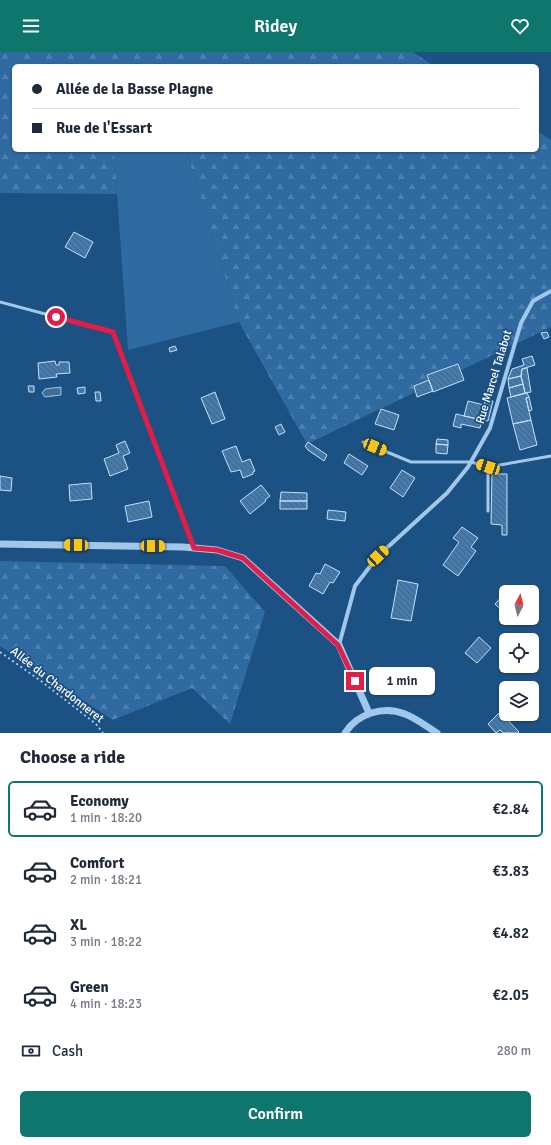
<!DOCTYPE html>
<html lang="en">
<head>
<meta charset="utf-8">
<style>
	body { margin:0; font-family:Signika,sans-serif; background:#f6f6f7; color:#1f2937; height:100vh; display:flex; flex-direction:column; font-size:15px; white-space:nowrap }
	* { box-sizing:border-box; margin:0 }
	p { font-size:13px; color:#747a83 }
	.icon { flex:none; width:22px; height:22px; fill:none; stroke:currentColor; stroke-width:2; stroke-linecap:round; stroke-linejoin:round }
	.map { position:relative; height:681px; overflow:hidden }
	.panel { display:flex; flex-direction:column; background:#fff; flex:1 }
	.panel>* { flex:none }
	.top-card { position:absolute; left:12px; top:12px; width:527px; height:88px; border-radius:6px; box-shadow:0 1px 3px #0004; display:grid; align-content:center; height:88px; padding:0 20px; background:#fff }
	.needle { width:26px; rotate:7deg }
	.fabs { position:absolute; left:499px; top:533px; display:grid; gap:8px }
	.fabs a { display:grid; place-items:center; width:40px; height:40px; border-radius:6px; background:#fff; box-shadow:0 1px 3px #0004; font-size:20px }
	.end { position:absolute; width:18px; height:18px; margin:-9px; border:5px solid #e11d48; background:#fff; box-shadow:0 0 0 2px #fff }
	.from { border-radius:50% }
	.bubble { position:absolute; height:28px; border-radius:6px; background:#fff; box-shadow:0 1px 3px #0004; font-size:13px; font-weight:600; line-height:28px; text-align:center }
	.car { position:absolute; width:12px; height:24px; margin:-12px -6px; border-radius:5px; box-shadow:0 0 3px 1px #0007; background:linear-gradient(#f5c518 24%,#345 0 40%,#f5c518 0 76%,#345 0 86%,#f5c518 0) }
	.top-card b { display:flex; align-items:center; gap:14px; height:38px; font-size:15px }
	.top-card b+b { border-top:1px solid #e0e1e3 }
	.top-card i { width:10px; height:10px; background:#1f2937 }
	ul { padding:0; list-style:none }
	li { display:flex; align-items:center; gap:12px; height:56px; margin:0 8px 6px; padding:0 12px; border:2px solid transparent; border-radius:6px }
	li div { flex:1 }
	li b { display:block; font-size:15px }
	li em { font-style:normal; font-weight:600 }
	li.current { border-color:#0f766e }
	li>.icon { width:36px; height:36px; stroke-width:1.5 }
	h2 { padding:0 20px; font-size:18px; line-height:48px }
	.pay { display:flex; align-items:center; gap:10px; height:44px; padding:0 20px; font-size:15px }
	.pay p { margin-inline-start:auto }
	.button { display:flex; gap:8px; margin-top:auto; padding:8px 20px }
	.button a { flex:1; height:46px; border-radius:6px; background:#0f766e; color:#fff; font-size:16px; font-weight:600; line-height:46px; text-align:center }
	header { display:flex; justify-content:space-between; align-items:center; height:52px; padding:0 20px; background:#0f766e; color:#fff; font-size:18px; font-weight:600 }
	.map>svg:first-child { display:block }
	.green { fill:#2f6aa1 }
	.forest { fill:url(#forest-firs) }
	.water { fill:url(#water-waves); stroke:#94c4ec }
	.building { fill:url(#building-back-hatch); stroke:#c6e0f8 }
	.lines { fill:none; stroke-linecap:round; stroke-linejoin:round }
	.path { stroke:#a1c8ea; stroke-width:2; stroke-dasharray:2 3; stroke-linecap:butt }
	.service { stroke:#a1c8ea; stroke-width:3 }
	.minor { stroke:#a1c8ea; stroke-width:4 }
	.tertiary { stroke:#a1c8ea; stroke-width:7 }
	.route { stroke:#e11d48; stroke-width:5 }
	.labels { text-anchor:middle; dominant-baseline:central; stroke-width:3.5; stroke-linejoin:round; paint-order:stroke }
	.street-label { font-size:12px; fill:#fff; stroke:#1c5183 }
</style>
</head>
<body>
<header><svg class="icon" aria-label="menu" viewBox="0 0 24 24"><path d="M4 6h16M4 12h16M4 18h16"/></svg>Ridey<svg class="icon" aria-label="heart" viewBox="0 0 24 24"><path d="M12 20l-8-8c-3-5 5-10 8-4 3-6 11-1 8 4z"/></svg></header>
<div class="map">
<svg width="551" height="681" viewBox="0 0 551 681">
	<defs>
		<pattern id="forest-firs" width="22" height="20" patternUnits="userSpaceOnUse"><rect width="22" height="20" fill="#2f6aa1"/><path d="M5 1l3.5 6h-7zM16 11l3.5 6h-7z" fill="#4e80af"/></pattern>
		<pattern id="water-waves" width="16" height="10" patternUnits="userSpaceOnUse"><rect width="16" height="10" fill="#446b8f"/><path d="M0 5q4-4 8 0t8 0" fill="none" stroke="#6081a0"/></pattern>
		<pattern id="building-back-hatch" width="6" height="6" patternUnits="userSpaceOnUse"><rect width="6" height="6" fill="#447aac"/><path d="M-1 5l2 2M0 0l6 6M5-1l2 2" fill="none" stroke="#48637c"/></pattern>
	</defs>
	<rect width="100%" height="100%" fill="#1c5183"/>
	<path class="green" d="M114 98H186L239 270 128 298Z"/>
	<path class="forest" d="M0 0H413L434 14H14V98H114L117 142 0 141Z
		M537 79 551 88V275L307 392 239 270 186 98H537Z
		M0 509 225 514 265 560 230 672 192 636 113 668 0 594Z"/>
	<path class="water" d="M61 335V343L45 345 42 341 45 337Z"/>
	<path class="building" d="M74 180 93 190 85 206 65 195Z
		M547 280 549 285 544 287 541 281Z
		M175 294 177 298 170 300 169 296Z
		M532 304 535 313 522 317 521 324 508 327 512 317 524 313 522 307Z
		M55 309 56 313H59V310H69L70 321 56 322 57 325 39 327 38 311Z
		M458 312 464 328 433 340 427 323Z
		M527 316 531 340 525 341 521 324 522 317Z
		M521 324 523 332 509 336 508 327Z
		M429 328 433 339 417 345 414 334Z
		M523 332 525 341 511 345 509 336Z
		M28 334H34V340H29Z
		M85 335V341L78 342 77 336Z
		M95 340H100L101 349H96Z
		M215 340 225 367 212 372 201 346Z
		M527 341 529 345 526 346 531 368 513 372 507 346Z
		M529 345 532 358 529 359 526 346Z
		M485 348 493 349 488 369 464 364 468 349 484 353Z
		M381 357 399 363 394 378 375 372Z
		M456 362 482 368 480 376 461 372V376L453 374Z
		M531 368 537 393 520 398 513 372Z
		M281 372 285 380 279 383 275 375Z
		M437 387 448 388V393L436 392Z
		M125 389 130 401 123 404 128 417 110 424 104 407 119 401 116 393Z
		M308 390 327 403 324 409 308 398 305 394Z
		M436 392 448 393 447 402 436 401Z
		M236 394 242 410 250 407 255 419 253 420V422L243 426 240 418 231 420 222 399Z
		M349 402 368 414 362 423 344 411Z
		M402 418 415 426 403 445 390 436Z
		M492 422H507V483H502V473L491 472Z
		M0 424 12 426 11 439 0 438Z
		M91 431 92 447 70 449 69 433Z
		M261 433 270 444 265 448 266 449 250 462 240 449Z
		M281 440 307 441V449H280Z
		M149 449 152 465 128 470 125 454Z
		M280 449H307V457H280Z
		M328 458 346 460 345 469 327 467Z
		M462 475 478 486 471 495 476 499 458 524 443 513 459 490 453 486Z
		M325 512 340 520 333 531 330 530 323 542 309 534 316 521 320 522Z
		M398 528 418 532 411 569 391 566Z
		M506 540V562L495 552Z
		M479 585 491 596 477 611 465 601Z
		M500 660 519 680 518 681H503L500 678 496 681 488 672Z"/>
	<g class="lines">
		<path class="path" d="M0 600 41 629 96 672 103 681"/>
		<path class="service" d="M0 250 113 280 194 496
			M363 390 411 410H471L488 415 551 404
			M488 415V459"/>
		<path class="minor" d="M339 593 355 534 378 504 447 441 468 415 490 376 521 271 533 249 551 239"/>
		<path class="tertiary" d="M0 492 183 495 217 498 243 506 339 593 369 661
			M345 681C357 662 383 653 405 662 416 666 427 675 437 681"/>
	</g>
	<g class="lines">
		<path class="route" d="M56 265 113 280 194 496 217 498 243 506 338 593 355 629"/>
	</g>
	<g class="labels">
		<g class="street-label">
			<text transform="translate(494 325) rotate(-73)">Rue Marcel Talabot</text>
			<text transform="translate(57 633) rotate(38)">Allée du Chardonneret</text>
		</g>
	</g>
</svg>
<div class="fabs">
<a><svg class="needle" viewBox="-14 -14 28 28"><path d="M0-13l5 13h-10z" fill="#e53935"/><path d="M0 13l5-13h-10z" fill="#747a83"/></svg></a>
<a><svg class="icon" aria-label="locate" viewBox="0 0 24 24"><circle cx="12" cy="12" r="6"/><path d="M12 2v4M12 18v4M2 12h4M18 12h4"/></svg></a>
<a><svg class="icon" aria-label="layers" viewBox="0 0 24 24"><path d="M12 4l9 5-9 5-9-5zM3 14l9 5 9-5"/></svg></a>
</div>
<i class="end from" style="left:56px;top:265px"></i>
<i class="end" style="left:355px;top:629px"></i>
<div class="bubble" style="left:369px;top:615px;width:66px">1 min</div>
<i class="car" style="left:375px;top:395px;rotate:112deg"></i>
<i class="car" style="left:488px;top:415px;rotate:288deg"></i>
<i class="car" style="left:76px;top:493px;rotate:271deg"></i>
<i class="car" style="left:153px;top:494px;rotate:91deg"></i>
<i class="car" style="left:378px;top:504px;rotate:47deg"></i>
<div class="top-card">
<b><i class="from"></i>Allée de la Basse Plagne</b>
<b><i></i>Rue de l'Essart</b>
</div>
</div>
<section class="panel">
<h2>Choose a ride</h2>
<ul>
<li class="current"><svg class="icon" aria-label="car" viewBox="0 0 24 24"><path d="M5 17H2v-5l4-1 3-4h7l3 4 3 1v5h-3M9 17h6M6 11h13"/><circle cx="7" cy="17" r="2"/><circle cx="17" cy="17" r="2"/></svg><div><b>Economy</b><p>1 min · 18:20</p></div><em>€2.84</em></li>
<li><svg class="icon" aria-label="car" viewBox="0 0 24 24"><path d="M5 17H2v-5l4-1 3-4h7l3 4 3 1v5h-3M9 17h6M6 11h13"/><circle cx="7" cy="17" r="2"/><circle cx="17" cy="17" r="2"/></svg><div><b>Comfort</b><p>2 min · 18:21</p></div><em>€3.83</em></li>
<li><svg class="icon" aria-label="car" viewBox="0 0 24 24"><path d="M5 17H2v-5l4-1 3-4h7l3 4 3 1v5h-3M9 17h6M6 11h13"/><circle cx="7" cy="17" r="2"/><circle cx="17" cy="17" r="2"/></svg><div><b>XL</b><p>3 min · 18:22</p></div><em>€4.82</em></li>
<li><svg class="icon" aria-label="car" viewBox="0 0 24 24"><path d="M5 17H2v-5l4-1 3-4h7l3 4 3 1v5h-3M9 17h6M6 11h13"/><circle cx="7" cy="17" r="2"/><circle cx="17" cy="17" r="2"/></svg><div><b>Green</b><p>4 min · 18:23</p></div><em>€2.05</em></li>
</ul>
<div class="pay"><svg class="icon" aria-label="cash" viewBox="0 0 24 24"><path d="M3 7h18v10H3z"/><circle cx="12" cy="12" r="2"/></svg>Cash<p>280 m</p></div>
<div class="button"><a>Confirm</a></div>
</section>
</body>
</html>
